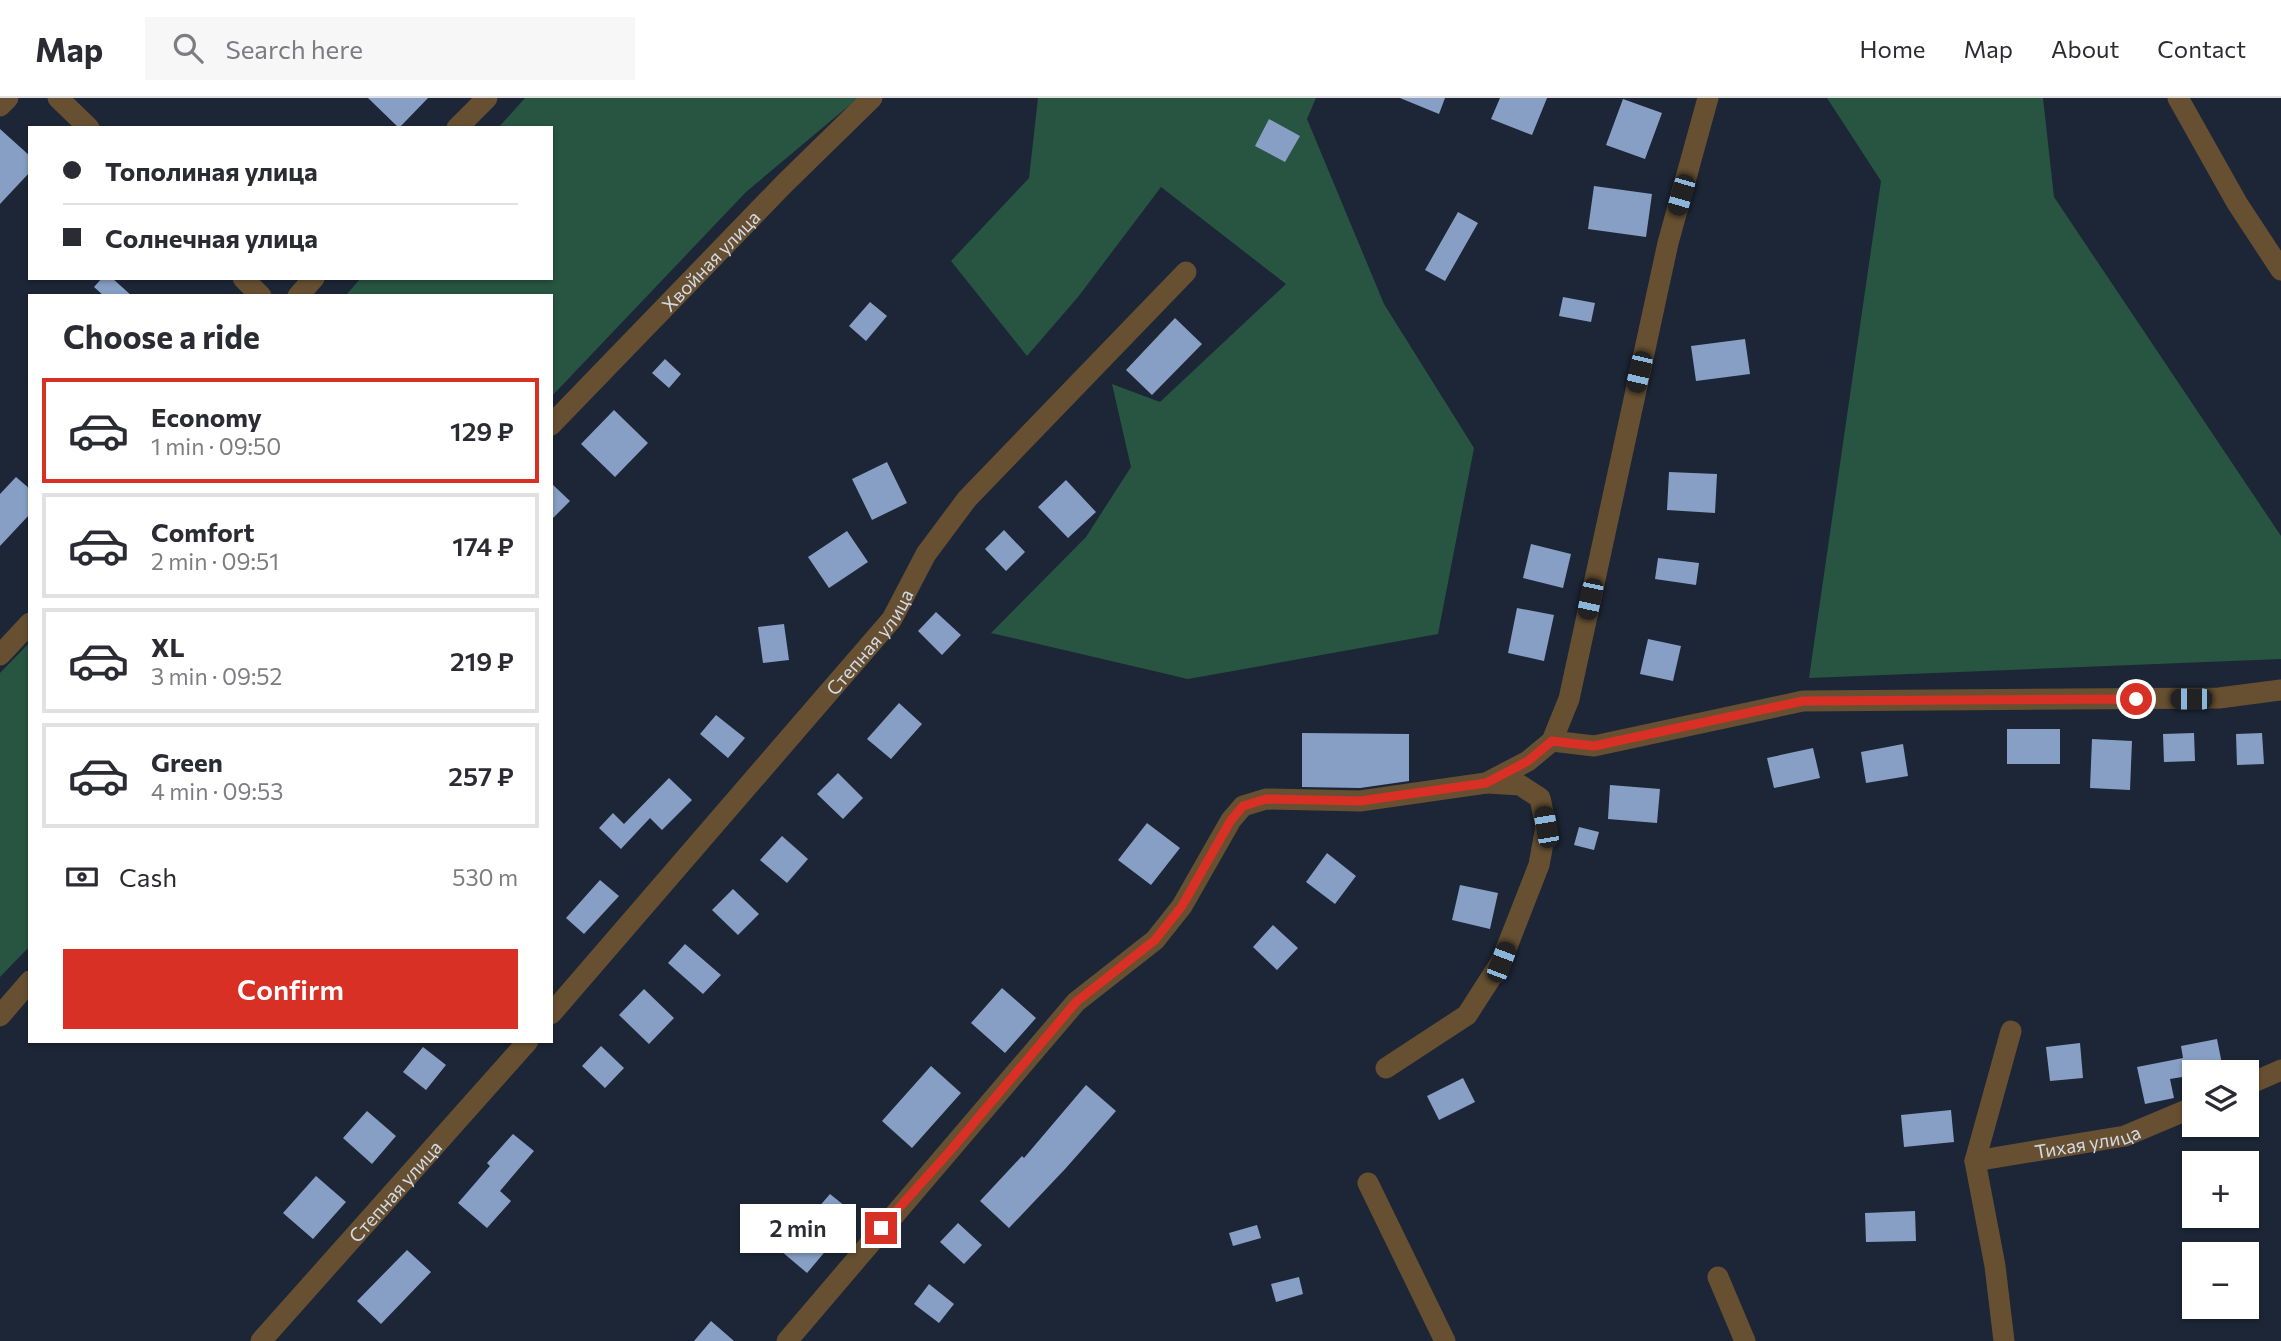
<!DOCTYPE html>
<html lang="en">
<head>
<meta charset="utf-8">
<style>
	body { margin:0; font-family:Commissioner,sans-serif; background:#f7f7f7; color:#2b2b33; height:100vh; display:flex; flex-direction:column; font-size:26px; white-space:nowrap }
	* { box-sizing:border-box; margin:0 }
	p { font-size:23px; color:#7c7c81 }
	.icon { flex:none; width:38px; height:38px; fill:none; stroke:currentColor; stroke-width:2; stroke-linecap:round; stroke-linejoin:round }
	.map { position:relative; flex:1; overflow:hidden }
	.side { position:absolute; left:28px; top:196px; width:525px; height:749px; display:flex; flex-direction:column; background:#fff; border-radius:0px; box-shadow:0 2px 5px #0004 }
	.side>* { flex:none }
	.hud { position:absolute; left:28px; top:28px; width:525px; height:154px; border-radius:0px; box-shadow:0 2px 5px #0004; display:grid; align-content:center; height:154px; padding:0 35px; background:#fff }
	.buttons { position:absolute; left:2182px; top:962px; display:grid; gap:14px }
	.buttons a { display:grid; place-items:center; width:77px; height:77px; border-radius:0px; background:#fff; box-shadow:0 2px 5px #0004; font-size:35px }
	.end { position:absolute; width:32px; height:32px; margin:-16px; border:9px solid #d93025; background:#fff; box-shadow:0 0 0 4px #fff }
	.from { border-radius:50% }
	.bubble { position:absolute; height:49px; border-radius:0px; background:#fff; box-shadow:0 2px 5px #0004; font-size:23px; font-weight:600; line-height:49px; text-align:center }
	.car { position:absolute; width:21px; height:42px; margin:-21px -10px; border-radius:9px; box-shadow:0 0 5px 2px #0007; background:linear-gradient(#222 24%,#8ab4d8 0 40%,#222 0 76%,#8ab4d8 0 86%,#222 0) }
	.hud b { display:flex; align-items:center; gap:24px; height:66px; font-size:26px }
	.hud b+b { border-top:2px solid #e1e1e2 }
	.hud i { width:18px; height:18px; background:#2b2b33 }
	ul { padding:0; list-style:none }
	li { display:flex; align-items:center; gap:21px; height:105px; margin:0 14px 10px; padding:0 21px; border:4px solid #e1e1e2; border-radius:0px }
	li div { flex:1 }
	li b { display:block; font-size:26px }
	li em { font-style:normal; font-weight:600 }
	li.selected { border-color:#d93025 }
	li>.icon { width:63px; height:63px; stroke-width:1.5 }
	h2 { padding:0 35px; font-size:32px; line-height:84px }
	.pay { display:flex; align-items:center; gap:18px; height:77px; padding:0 35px; font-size:26px }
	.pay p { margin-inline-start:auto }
	.button { display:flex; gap:14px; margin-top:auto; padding:14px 35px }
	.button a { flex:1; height:80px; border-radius:0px; background:#d93025; color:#fff; font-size:28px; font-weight:600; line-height:80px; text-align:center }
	header { display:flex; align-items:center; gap:42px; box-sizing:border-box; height:98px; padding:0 35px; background:#fff; border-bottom:2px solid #e1e1e2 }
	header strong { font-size:33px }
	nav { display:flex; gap:38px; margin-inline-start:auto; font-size:24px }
	.search { width:490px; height:63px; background:#f7f7f7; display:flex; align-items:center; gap:18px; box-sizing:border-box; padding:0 24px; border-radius:0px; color:#7c7c81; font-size:26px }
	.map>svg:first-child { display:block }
	.forest { fill:#275541 }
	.building { fill:#879fc5 }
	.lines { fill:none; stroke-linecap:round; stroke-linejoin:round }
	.street { stroke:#675031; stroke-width:21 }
	.route { stroke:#d93025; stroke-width:9 }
	.labels { text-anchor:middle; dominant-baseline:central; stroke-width:7; stroke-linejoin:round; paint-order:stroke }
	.street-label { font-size:19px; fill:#d3dae5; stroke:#0a0f16 }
</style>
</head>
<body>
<header>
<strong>Map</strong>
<div class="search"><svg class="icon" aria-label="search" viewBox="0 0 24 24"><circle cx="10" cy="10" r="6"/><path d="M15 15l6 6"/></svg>Search here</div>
<nav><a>Home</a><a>Map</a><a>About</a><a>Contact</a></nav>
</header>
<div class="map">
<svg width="2281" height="1243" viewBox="0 0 2281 1243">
	<rect width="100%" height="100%" fill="#1c2636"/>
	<path class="forest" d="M525 0H858L746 94 551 299V198H345L361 180H551V30H498Z
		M1038 0H1316L1307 21 1384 206 1474 350 1438 536 1188 581 991 535 1086 439 1131 369 1112 286 1160 304 1286 186 1161 89 1078 199 1027 258 951 163 1029 80Z
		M1827 0H2043L2054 99 2281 438V561L1809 580 1881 83Z
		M30 544V848L0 879V575Z"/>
	<path class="building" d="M368 0H428L399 30Z
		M1400 0H1445L1439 16Z
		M1500 0H1547L1532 37 1491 21Z
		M1623 1 1662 15 1645 61 1606 47Z
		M1269 21 1300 38 1285 64 1255 48Z
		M0 31 30 58V74L0 106Z
		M1594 88 1652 96 1646 139 1588 131Z
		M1458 114 1478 125 1445 183 1425 172Z
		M102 180H112L132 198H104L94 189Z
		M1563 199 1595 205 1591 224 1559 218Z
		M870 204 887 218 866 243 849 228Z
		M1175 220 1202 246 1152 297 1126 272Z
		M1745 241 1750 276 1696 283 1691 248Z
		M665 261 681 276 669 290 652 275Z
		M614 312 648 345 615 379 581 346Z
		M887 364 907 405 872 422 852 381Z
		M1669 374 1717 376 1715 415 1667 412Z
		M16 379 30 391V416L0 448V396Z
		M1066 382 1096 414 1068 440 1038 409Z
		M551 385 570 403 551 422Z
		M1004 432 1025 454 1006 473 985 451Z
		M847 433 868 464 829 490 808 459Z
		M1531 446 1571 456 1563 490 1523 480Z
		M1658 460 1699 465 1696 487 1655 481Z
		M1517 510 1554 517 1544 563 1508 555Z
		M936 514 961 537 942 557 918 533Z
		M784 526 789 562 763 565 758 529Z
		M1648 541 1681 548 1673 583 1640 576Z
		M899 605 922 626 891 661 867 641Z
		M716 617 745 640 728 660 700 636Z
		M2007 631H2060V666H2007Z
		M1302 635 1409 636V683L1360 690 1302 689Z
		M2194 635 2195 663 2164 664 2163 636Z
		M2262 635 2264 666 2237 667 2236 636Z
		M2092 641 2132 643 2130 692 2090 690Z
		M1903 646 1908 678 1866 685 1861 654Z
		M1813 650 1820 680 1774 690 1767 660Z
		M838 675 863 700 843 721 817 696Z
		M669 680 692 702 662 732 650 720 621 751 599 730 613 715 624 726Z
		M1610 687 1660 691 1657 725 1608 721Z
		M1147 725 1180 750 1151 787 1118 762Z
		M1579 729 1599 734 1594 752 1574 747Z
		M782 738 808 761 787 785 760 762Z
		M1327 755 1356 778 1335 806 1306 784Z
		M600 782 619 798 584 836 566 820Z
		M1460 787 1498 795 1490 831 1452 822Z
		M733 791 759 816 738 837 712 812Z
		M1273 827 1298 850 1277 872 1253 849Z
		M685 846 721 877 703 896 668 865Z
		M1002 890 1036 920 1005 955 971 925Z
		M644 891 674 920 649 946 619 917Z
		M2217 941 2223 971 2194 975V977L2170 981 2174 1000 2145 1006 2137 969 2183 960 2181 948Z
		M2080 945 2083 980 2050 983 2046 949Z
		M601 948 624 970 605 990 582 968Z
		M423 949 446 967 426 992 403 974Z
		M931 968 961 995 912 1050 882 1023Z
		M1463 980 1475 1004 1439 1022 1427 998Z
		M1086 987 1116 1013 1066 1070 1009 1130 980 1103 1022 1058 1024 1060Z
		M1951 1012 1954 1044 1904 1049 1901 1017Z
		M367 1013 396 1038 372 1066 343 1040Z
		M513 1036 534 1053 500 1093 511 1103 487 1130 458 1105 490 1068 487 1065Z
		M316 1078 346 1104 313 1141 283 1115Z
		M830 1096 856 1117 807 1175 781 1153Z
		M1915 1113 1916 1143 1866 1144 1865 1115Z
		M958 1125 982 1147 964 1166 940 1144Z
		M1257 1127 1261 1140 1233 1148 1229 1135Z
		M407 1152 431 1174 381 1226 357 1203Z
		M1299 1179 1303 1196 1276 1204 1271 1186Z
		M929 1186 954 1206 939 1225 914 1206Z
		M711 1223 734 1243H694Z"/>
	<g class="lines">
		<g class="street">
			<path d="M58 0 89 30"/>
			<path d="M2178 0 2237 105 2281 172"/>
			<path d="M0 8 8 0"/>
			<path d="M457 30 487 0"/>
			<path d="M243 180 261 198"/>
			<path d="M298 198 314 180"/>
			<path id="s1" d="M551 327 784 86 872 0"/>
			<path d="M0 557 30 525"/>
			<path d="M1552 643 1594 648 1803 603 2219 600 2281 592"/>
			<path id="s2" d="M551 916 892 521 926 456 967 401 1186 174"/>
			<path d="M0 918 30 883"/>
			<path d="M1386 970 1467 917 1501 864 1539 767 1546 729 1540 700 1520 687 1488 685"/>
			<path d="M2247 987 2281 972"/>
			<path id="s3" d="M1975 1063 2125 1038 2194 1009"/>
			<path d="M1368 1085 1445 1243"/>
			<path d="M1718 1179 1745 1243"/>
			<path id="s4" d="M261 1243 528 943"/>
			<path d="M787 1243 1076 904 1155 842 1182 808 1231 722 1243 708 1266 701 1360 703 1486 685 1528 663 1552 643 1569 601 1668 145 1708 0"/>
			<path d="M2004 1243 1995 1168 1975 1063 2011 933"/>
		</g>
	</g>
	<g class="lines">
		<path class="route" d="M881 1130 950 1053 1076 904 1155 842 1182 808 1231 722 1243 708 1266 701 1360 703 1486 685 1528 663 1552 643 1594 648 1803 603 2136 601"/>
	</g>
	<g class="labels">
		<g class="street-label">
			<text stroke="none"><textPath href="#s1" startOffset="229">Хвойная улица</textPath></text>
			<text stroke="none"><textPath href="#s2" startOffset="490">Степная улица</textPath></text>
			<text stroke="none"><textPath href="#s3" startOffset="114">Тихая улица</textPath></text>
			<text stroke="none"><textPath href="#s4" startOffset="201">Степная улица</textPath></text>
		</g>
	</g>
</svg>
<div class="buttons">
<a><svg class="icon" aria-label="layers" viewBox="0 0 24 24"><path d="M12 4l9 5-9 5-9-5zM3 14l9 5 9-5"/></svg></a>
<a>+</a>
<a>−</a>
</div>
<i class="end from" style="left:2136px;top:601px"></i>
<i class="end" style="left:881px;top:1130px"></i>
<div class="bubble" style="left:740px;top:1106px;width:116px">2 min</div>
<i class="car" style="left:1681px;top:97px;rotate:196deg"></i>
<i class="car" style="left:1639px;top:274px;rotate:193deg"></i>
<i class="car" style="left:1590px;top:501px;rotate:192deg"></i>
<i class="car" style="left:2191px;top:601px;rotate:270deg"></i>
<i class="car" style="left:1546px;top:729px;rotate:350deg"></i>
<i class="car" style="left:1501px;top:864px;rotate:21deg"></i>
<div class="hud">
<b><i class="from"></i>Тополиная улица</b>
<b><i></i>Солнечная улица</b>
</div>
<section class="side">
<h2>Choose a ride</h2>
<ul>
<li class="selected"><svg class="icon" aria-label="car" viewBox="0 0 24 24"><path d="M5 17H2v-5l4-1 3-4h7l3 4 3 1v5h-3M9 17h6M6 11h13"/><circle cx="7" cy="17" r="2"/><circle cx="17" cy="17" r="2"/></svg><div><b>Economy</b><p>1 min · 09:50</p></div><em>129 ₽</em></li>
<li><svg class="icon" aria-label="car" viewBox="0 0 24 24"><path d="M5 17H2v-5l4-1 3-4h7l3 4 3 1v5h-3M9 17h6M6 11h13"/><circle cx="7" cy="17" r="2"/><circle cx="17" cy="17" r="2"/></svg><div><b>Comfort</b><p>2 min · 09:51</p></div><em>174 ₽</em></li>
<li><svg class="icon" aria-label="car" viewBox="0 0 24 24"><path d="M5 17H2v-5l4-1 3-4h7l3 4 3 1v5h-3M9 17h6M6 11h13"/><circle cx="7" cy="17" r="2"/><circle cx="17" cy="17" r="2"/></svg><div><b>XL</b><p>3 min · 09:52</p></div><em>219 ₽</em></li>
<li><svg class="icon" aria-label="car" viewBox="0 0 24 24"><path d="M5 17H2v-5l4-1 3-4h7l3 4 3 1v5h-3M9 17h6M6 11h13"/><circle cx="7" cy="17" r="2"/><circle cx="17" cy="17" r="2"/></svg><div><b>Green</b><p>4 min · 09:53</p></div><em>257 ₽</em></li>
</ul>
<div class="pay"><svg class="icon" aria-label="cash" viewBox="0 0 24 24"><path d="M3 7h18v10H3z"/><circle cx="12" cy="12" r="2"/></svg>Cash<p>530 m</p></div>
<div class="button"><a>Confirm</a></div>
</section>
</div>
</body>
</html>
